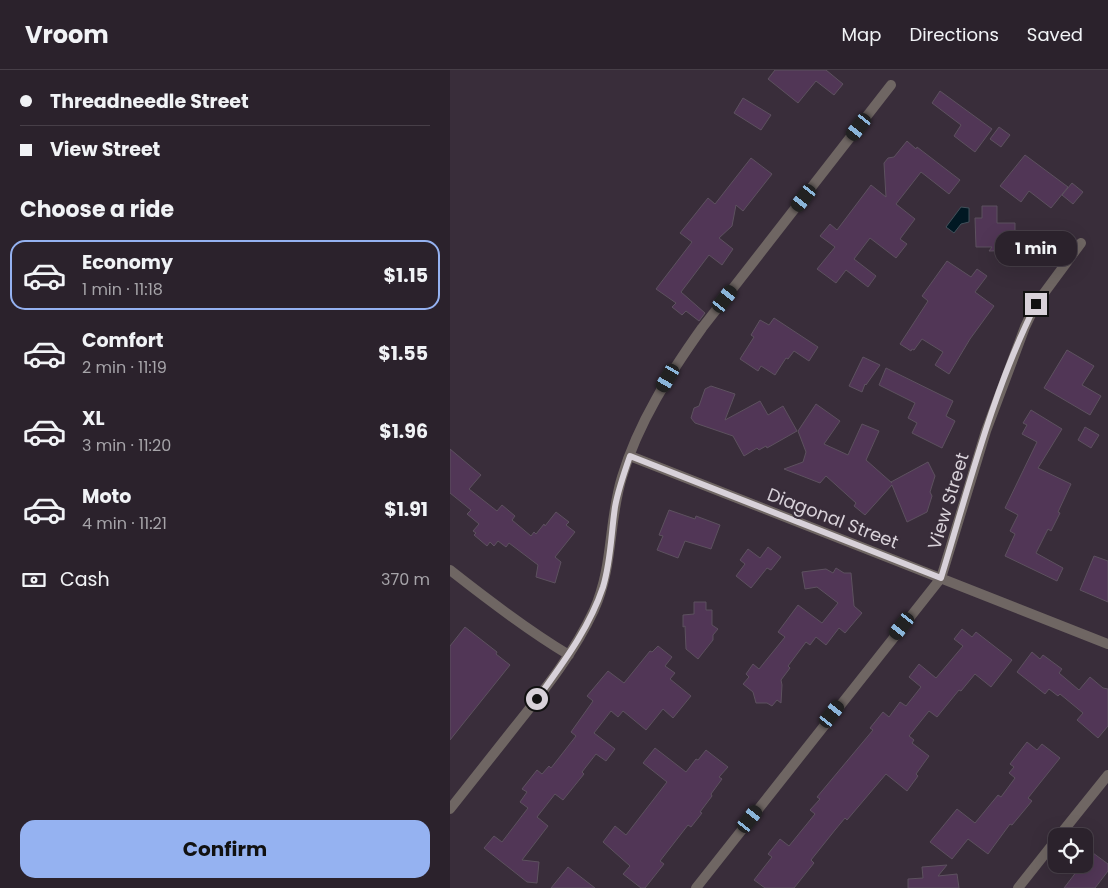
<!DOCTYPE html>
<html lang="en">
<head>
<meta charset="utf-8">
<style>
	body { margin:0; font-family:Poppins,sans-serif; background:#372f38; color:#f1f3f6; height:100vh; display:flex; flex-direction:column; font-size:19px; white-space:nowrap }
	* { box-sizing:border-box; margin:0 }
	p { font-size:16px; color:#a6a4a9 }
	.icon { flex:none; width:28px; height:28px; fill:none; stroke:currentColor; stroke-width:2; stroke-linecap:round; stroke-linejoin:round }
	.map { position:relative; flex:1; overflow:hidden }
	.panel { display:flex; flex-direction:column; background:#2b222c; width:450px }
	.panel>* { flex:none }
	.banner { display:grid; align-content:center; height:110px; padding:0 20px; background:#2b222c }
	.controls { position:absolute; left:598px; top:758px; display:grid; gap:10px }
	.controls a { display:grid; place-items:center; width:45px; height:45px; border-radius:10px; background:#2b222c; box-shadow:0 5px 20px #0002,0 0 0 1px #473f48; font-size:25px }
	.end { position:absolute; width:22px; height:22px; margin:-11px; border:6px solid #d8d1d9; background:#111; box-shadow:0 0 0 2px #111 }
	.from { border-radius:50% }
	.bubble { position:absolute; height:35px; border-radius:15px; background:#2b222c; box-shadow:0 5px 20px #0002,0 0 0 1px #473f48; font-size:16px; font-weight:700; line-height:35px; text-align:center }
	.car { position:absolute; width:15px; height:30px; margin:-15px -8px; border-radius:6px; box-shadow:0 0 4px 1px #0007; background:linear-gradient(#222 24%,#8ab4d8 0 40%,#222 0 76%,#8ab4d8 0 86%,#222 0) }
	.banner b { display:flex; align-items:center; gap:18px; height:48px; font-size:19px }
	.banner b+b { border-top:1px solid #473f48 }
	.banner i { width:12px; height:12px; background:#f1f3f6 }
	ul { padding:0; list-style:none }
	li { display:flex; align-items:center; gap:15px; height:70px; margin:0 10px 8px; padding:0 10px; border:2px solid transparent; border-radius:15px }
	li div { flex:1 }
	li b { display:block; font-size:19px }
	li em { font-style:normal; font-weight:700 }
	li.selected { border-color:#95b2f1 }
	li>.icon { width:45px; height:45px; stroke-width:1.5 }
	h2 { padding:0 20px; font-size:22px; line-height:60px }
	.pay { display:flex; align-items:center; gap:12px; height:55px; padding:0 20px; font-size:19px }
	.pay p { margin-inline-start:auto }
	.cta { display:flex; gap:10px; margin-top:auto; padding:10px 20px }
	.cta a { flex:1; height:58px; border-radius:15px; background:#95b2f1; color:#111; font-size:20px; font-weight:700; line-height:58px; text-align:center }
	header { display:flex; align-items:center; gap:30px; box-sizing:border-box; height:70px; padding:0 25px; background:#2b222c; border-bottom:1px solid #473f48 }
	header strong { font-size:24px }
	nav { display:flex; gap:28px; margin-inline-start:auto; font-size:18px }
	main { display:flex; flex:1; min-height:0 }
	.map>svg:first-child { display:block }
	.water { fill:#011823; stroke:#42505a }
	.building { fill:#513656; stroke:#5d515f }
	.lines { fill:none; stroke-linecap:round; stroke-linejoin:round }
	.minor { stroke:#6f6663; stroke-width:10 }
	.route { stroke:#d8d1d9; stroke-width:6 }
	.labels { text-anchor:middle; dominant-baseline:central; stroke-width:4.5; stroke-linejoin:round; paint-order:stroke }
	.street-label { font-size:18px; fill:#d8d1d9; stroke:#392d3a }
</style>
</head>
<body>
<header>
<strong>Vroom</strong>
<nav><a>Map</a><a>Directions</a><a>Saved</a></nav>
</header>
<main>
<section class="panel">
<div class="banner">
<b><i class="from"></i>Threadneedle Street</b>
<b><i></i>View Street</b>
</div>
<h2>Choose a ride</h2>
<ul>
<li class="selected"><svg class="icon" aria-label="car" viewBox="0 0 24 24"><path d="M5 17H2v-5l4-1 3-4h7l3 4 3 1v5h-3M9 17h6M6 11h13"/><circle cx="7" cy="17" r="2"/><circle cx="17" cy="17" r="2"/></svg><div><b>Economy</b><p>1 min · 11:18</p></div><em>$1.15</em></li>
<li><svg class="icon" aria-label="car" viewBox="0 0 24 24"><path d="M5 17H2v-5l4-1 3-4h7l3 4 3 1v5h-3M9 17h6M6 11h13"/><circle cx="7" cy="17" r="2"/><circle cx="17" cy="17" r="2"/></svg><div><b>Comfort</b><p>2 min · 11:19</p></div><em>$1.55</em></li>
<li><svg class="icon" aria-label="car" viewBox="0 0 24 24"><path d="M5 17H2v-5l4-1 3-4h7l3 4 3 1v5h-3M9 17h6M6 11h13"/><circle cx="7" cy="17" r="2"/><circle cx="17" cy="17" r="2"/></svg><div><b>XL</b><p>3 min · 11:20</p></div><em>$1.96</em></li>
<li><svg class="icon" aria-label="car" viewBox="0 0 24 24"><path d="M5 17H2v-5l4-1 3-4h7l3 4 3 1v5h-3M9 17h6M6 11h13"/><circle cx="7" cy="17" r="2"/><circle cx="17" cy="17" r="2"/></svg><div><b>Moto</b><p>4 min · 11:21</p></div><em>$1.91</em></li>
</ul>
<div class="pay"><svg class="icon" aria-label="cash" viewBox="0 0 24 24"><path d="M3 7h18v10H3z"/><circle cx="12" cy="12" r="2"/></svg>Cash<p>370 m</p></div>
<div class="cta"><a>Confirm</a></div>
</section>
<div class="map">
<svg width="658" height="818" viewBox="0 0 658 818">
	<rect width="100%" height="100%" fill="#392d3a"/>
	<path class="water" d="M511 137 519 138V152L511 154 504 163 496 157Z"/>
	<path class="building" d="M325 0H376L393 14 384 25 366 11 348 33 318 9Z
		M490 21 542 59 525 82 504 66 511 55 482 33Z
		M293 28 321 45 311 60 284 43Z
		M549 57 560 65 551 77 540 69Z
		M457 71 466 79 467 77 510 110 499 124 471 102 446 134 465 149 450 169 457 174 446 188 420 168 404 189 426 206 418 217 396 200 386 213 367 199 385 177 370 166 380 154 387 160 421 115 436 127 434 93 438 88 444 87Z
		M575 85 618 117 601 138 579 121 571 132 550 116Z
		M301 88 322 104 293 141 286 135 282 156 269 168 283 179 272 195 259 185 231 222 255 243 249 251 236 241 232 245 222 237 226 233 206 219 242 172 230 163 258 128 265 134Z
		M622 113 633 122 623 134 612 125Z
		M532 136H547V153H565V164L578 163 579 180 539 181 542 177H526L525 148H532Z
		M497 191 521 207 527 199 537 206 525 222 544 236 520 269 499 304 485 295 493 282 472 269 464 280 462 279 461 281 450 274 478 231 472 226Z
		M324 248 368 277 359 291 344 281 338 289 336 288 325 305 311 296 308 301 290 289 304 267 301 265 310 250 319 255Z
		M617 280 644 296 632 315 651 326 640 345 594 318Z
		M413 287 430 295 416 315 415 314 412 322 399 316Z
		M436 298 503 331 496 346 505 351 492 378 462 363 467 353 458 348 465 333 429 315Z
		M261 316 285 324 275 350 310 331 318 345 333 336 347 361 317 378 316 376 309 380 307 378 294 386 283 366 245 353 241 348 244 338 249 336 255 319Z
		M366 334 390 351 374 374 398 385 412 354 429 361 416 390 442 413 441 412 478 392 485 406 480 422 482 426 477 442 457 452 442 415 415 445 404 436 406 433 376 406 370 413 334 399 353 392 356 382 348 361Z
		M581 340 612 359 588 398 621 414 608 442 610 443 601 461 598 459 586 483 613 498 607 511 555 486 565 464 560 461 568 445 555 438 587 372 572 364 577 355 573 353Z
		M635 357 649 365 641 378 628 370Z
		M0 379 31 405 19 419 47 441 52 435 65 446 62 450 81 466 84 462 86 464 94 454 95 456 106 442 119 452 116 455 125 462 105 487 111 492 105 513 86 507 88 495 59 473 56 477 48 471 44 476 40 472 37 476 24 465 26 463 23 461 29 454 17 444 21 440 0 423Z
		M219 440 245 449 246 446 270 455 261 479 235 471 228 488 207 480 213 466 209 465Z
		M318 477 331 487 321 500 317 498 301 518 286 506 295 494 290 490 298 479 310 488Z
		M644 486 658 491V532L630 520Z
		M386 498 394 503H401L404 536 412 543 395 563 389 558 376 575 366 567 360 575 356 572 338 596 340 598 331 610 332 615 331 633 327 630 322 636 317 633H306L303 622 293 614 299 607 296 604 303 594 309 599 335 567 328 562 348 535 372 553 388 533 367 517 355 519 352 502 376 499 383 503Z
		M244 532H256V540H262V555L268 559 263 565V570L248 589 236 579 235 556 233 557V545L244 544Z
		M15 557 47 582 46 584 60 595 0 670V576Z
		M512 559 522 567 526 562 562 590 541 617 525 604 511 621 509 620 487 647 479 641 459 666 464 670 462 673 479 686 466 704 468 706 457 721 436 704 397 750 395 748 385 760 361 790 364 793 344 818H315L304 810 322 787 318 784 330 769 339 776 365 744 360 740 370 729 367 727 423 660 420 658 433 642 439 647 450 632 456 636 471 617 459 607 469 594 486 608 513 576 504 569Z
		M208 576 222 587 215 596 225 603 220 609 241 626 223 648 213 639 196 660 173 641 168 647 161 641 144 663 165 679 156 691 146 684 132 702 134 704 113 730 105 724 87 747 98 756 72 790 89 792 87 813 77 812 34 778 44 766 52 772 78 738 70 732 77 722 72 719 87 700 92 704 99 696 101 698 126 666 121 662 143 631 137 626 158 601 174 613 200 581 202 582Z
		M582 582 590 589 593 585 612 599 609 603 629 620 640 607 653 618 658 619V656L648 668 627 650 633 643 610 624 608 626 599 619 595 624 567 602Z
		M577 672 587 680 592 674 610 688 578 728 582 731 562 755 560 754 538 784 518 769 502 789 480 772 507 739 525 753 548 725 551 727 565 708 559 703 564 697 560 694Z
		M205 678 236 702 246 689 248 690 256 680 278 697 269 707 272 709 261 724 262 726 250 742 252 743 241 757 238 755 210 791 214 794 195 818H191L173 804 180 796 153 772 165 756 176 765 217 712 193 693Z
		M643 783 658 794V801L645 818H614L627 801 625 800 630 794H634V789L637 791Z
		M497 795 488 806 507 804 509 818H458V809L473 808 472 797Z
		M118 797 145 818H101Z"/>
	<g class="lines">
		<path class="minor" d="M180 386 658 574
			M0 500C38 530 77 560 119 585
			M0 739C23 710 46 681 68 653 96 618 125 581 144 540 164 495 158 452 172 407 188 353 220 303 252 258L441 15
			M609 766 658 705
			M246 818 491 508 536 361 575 257 586 234 631 173
			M568 818 606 770"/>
	</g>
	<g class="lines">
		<path class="route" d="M87 629C112 594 139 559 153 517 161 491 161 464 165 437 168 420 174 403 180 386L491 508C519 416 543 320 586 234"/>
	</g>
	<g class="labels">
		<g class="street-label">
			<text transform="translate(498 431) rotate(-73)">View Street</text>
			<text transform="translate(383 448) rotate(21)">Diagonal Street</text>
		</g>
	</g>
</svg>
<div class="controls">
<a><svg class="icon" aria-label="locate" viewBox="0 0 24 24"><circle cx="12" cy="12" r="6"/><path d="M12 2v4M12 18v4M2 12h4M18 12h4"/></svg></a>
</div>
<i class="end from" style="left:87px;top:629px"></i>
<i class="end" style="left:586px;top:234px"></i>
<div class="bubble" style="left:545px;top:161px;width:82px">1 min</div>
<i class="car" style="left:409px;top:57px;rotate:218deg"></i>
<i class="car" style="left:354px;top:128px;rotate:218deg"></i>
<i class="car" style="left:275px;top:229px;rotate:38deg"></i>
<i class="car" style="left:218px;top:308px;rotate:210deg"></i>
<i class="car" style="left:452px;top:556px;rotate:218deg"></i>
<i class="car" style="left:382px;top:644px;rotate:38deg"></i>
<i class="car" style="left:300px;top:749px;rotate:38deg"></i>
</div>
</main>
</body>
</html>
